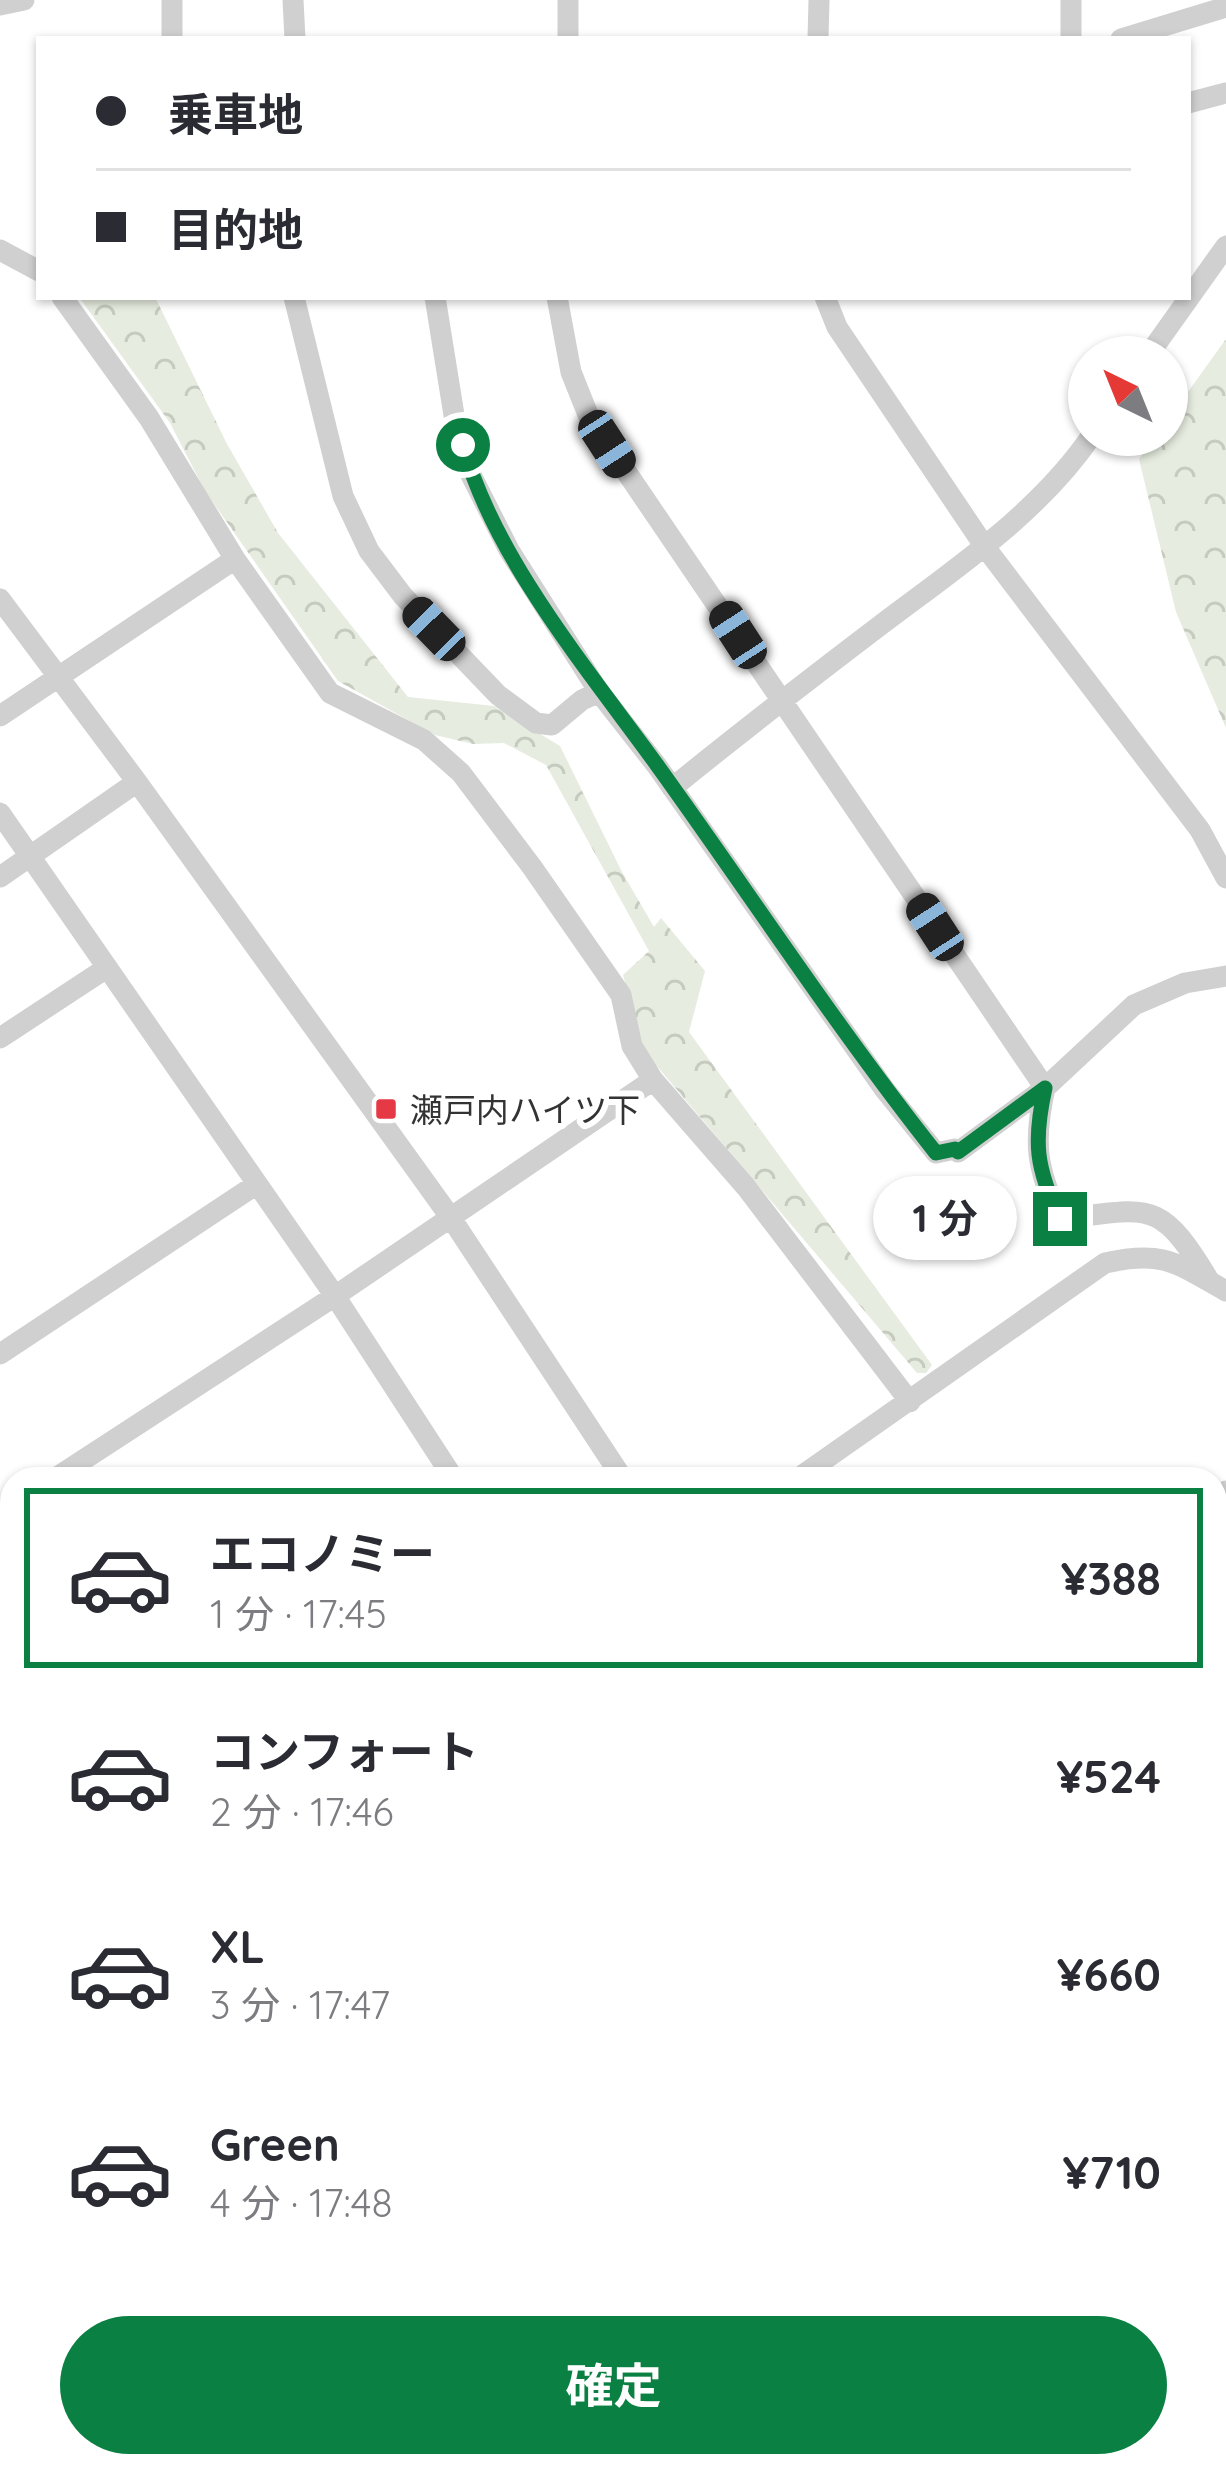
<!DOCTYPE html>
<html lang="ja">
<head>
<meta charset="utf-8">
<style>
	body { margin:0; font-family:Quicksand,"Noto Sans JP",sans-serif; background:#f7f7f7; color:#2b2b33; height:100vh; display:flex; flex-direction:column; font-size:45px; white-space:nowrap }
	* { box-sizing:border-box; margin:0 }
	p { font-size:39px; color:#7c7c81 }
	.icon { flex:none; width:66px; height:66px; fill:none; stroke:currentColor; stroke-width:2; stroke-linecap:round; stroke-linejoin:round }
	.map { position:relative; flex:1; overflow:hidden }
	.drawer { position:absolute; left:0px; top:1467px; width:1227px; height:1011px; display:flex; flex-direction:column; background:#fff; border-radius:36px 36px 0 0; box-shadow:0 3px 9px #0004 }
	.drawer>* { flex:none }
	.hud { position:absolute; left:36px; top:36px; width:1155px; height:264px; border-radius:0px; box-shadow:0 3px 9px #0004; display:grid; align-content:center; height:264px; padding:0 60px; background:#fff }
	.needle { width:78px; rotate:317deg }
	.fabs { position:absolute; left:1068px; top:336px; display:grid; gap:24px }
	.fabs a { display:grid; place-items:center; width:120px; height:120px; border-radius:50%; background:#fff; box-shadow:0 3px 9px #0004; font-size:60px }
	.end { position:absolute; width:54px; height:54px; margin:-27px; border:15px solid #0b8043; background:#fff; box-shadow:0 0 0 6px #fff }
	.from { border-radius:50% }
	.bubble { position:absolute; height:84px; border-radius:42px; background:#fff; box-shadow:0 3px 9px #0004; font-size:39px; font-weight:700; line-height:84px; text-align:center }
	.car { position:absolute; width:36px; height:72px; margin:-36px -18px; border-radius:15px; box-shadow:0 0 9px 3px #0007; background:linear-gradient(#222 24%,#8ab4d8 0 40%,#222 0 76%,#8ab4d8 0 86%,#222 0) }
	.hud b { display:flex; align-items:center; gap:42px; height:114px; font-size:45px }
	.hud b+b { border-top:3px solid #e1e1e2 }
	.hud i { width:30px; height:30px; background:#2b2b33 }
	ul { padding:21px 0 0; list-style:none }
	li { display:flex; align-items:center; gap:36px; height:180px; margin:0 24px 18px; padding:0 36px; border:6px solid transparent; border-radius:0px }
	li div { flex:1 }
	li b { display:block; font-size:45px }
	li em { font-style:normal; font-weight:700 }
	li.on { border-color:#0b8043 }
	li>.icon { width:108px; height:108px; stroke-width:1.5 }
	.button { display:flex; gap:24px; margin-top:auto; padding:24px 60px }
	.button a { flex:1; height:138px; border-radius:72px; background:#0b8043; color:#fff; font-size:48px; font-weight:700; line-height:138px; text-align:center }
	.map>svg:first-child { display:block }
	.forest { fill:url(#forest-crowns) }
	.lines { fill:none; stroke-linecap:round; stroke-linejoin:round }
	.minor { stroke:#d0d0d0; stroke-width:21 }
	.primary { stroke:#ababab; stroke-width:33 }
	.tram { stroke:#888; stroke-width:3 }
	.route { stroke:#0b8043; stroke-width:15 }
	.poi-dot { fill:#e63946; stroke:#fff; stroke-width:4.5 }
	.labels { text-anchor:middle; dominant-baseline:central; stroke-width:12; stroke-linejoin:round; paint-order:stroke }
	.poi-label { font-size:33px; fill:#333; stroke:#fff; text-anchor:start }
</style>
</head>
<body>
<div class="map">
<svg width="1226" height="2477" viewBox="0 0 1226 2477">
	<defs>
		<pattern id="forest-crowns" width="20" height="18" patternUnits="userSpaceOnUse" patternTransform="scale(3)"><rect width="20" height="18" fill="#e6ecdf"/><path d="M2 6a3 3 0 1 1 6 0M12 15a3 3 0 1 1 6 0" fill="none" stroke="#c6cbc0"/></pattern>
	</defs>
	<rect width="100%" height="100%" fill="#fff"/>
	<path class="forest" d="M79 297H155L227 444 278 533 408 697 494 706 560 746 622 872 654 927 661 918 705 971 689 1032 932 1365 926 1373H917L644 1051 623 975 649 951 546 765 504 743 473 744 435 735 338 681 205 491 170 423Z
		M1226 339V728L1176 612 1139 459 1157 435H1167V421Z
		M252 2466 294 2477H192L188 2474 237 2473Z"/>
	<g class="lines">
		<path class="minor" d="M172 0V39
			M293 0 295 39
			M568 0V39
			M0 5 24 0
			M818 39 819 0
			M1071 39V0
			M1121 39 1226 7
			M1188 103 1226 93
			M0 250 39 271
			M62 297 149 418 235 559 330 693 424 740 461 773 532 867 621 995 632 1046 653 1080 746 1187 910 1402
			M294 297 343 496 369 551 403 596 498 695 536 723 552 725 582 700 599 692
			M435 297 454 415 471 475 509 550 599 692 657 766 885 1090 936 1153 955 1149 958 1152 1045 1088 1134 1005 1185 983 1226 976
			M557 297 571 372 589 417 1045 1088C1033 1142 1036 1168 1060 1219 1149 1209 1159 1196 1210 1282
			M825 297 837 327 985 547 1200 830 1226 878
			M1147 357 1226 246
			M0 599 137 782 451 1218 623 1479
			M0 716 235 559
			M672 788C741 732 811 678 882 624 956 568 1039 513 1092 435
			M0 813 335 1296 454 1479
			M0 877 137 782
			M0 1038 105 969
			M0 1354 257 1184
			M54 1479 335 1296 653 1080
			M797 1479 1105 1263C1164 1250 1176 1263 1226 1291
			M1215 1499 1226 1491
			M0 1514 12 1506
			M1215 1620 1226 1621
			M1215 1783 1226 1781
			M1215 2401 1226 2399
			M0 2463 12 2438
			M398 2466 422 2477
			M1059 2477 1074 2466"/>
		<path class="primary" d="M1215 2030 1226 2016
			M1215 2090 1226 2075
			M871 2477 880 2466
			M917 2477 925 2466"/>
		<path class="tram" d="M1215 2073 1226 2059
			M883 2477 891 2466
			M911 2477 919 2466"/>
	</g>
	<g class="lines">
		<path class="route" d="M463 445C494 558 589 671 657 765 750 894 837 1028 936 1153L955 1149 958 1152 1045 1088C1033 1142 1036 1168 1060 1219"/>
	</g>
	<rect class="poi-dot" x="374" y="1097" width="24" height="24" rx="6"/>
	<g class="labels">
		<g class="poi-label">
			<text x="410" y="1109">瀬戸内ハイツ下</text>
		</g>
	</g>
</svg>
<div class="fabs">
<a><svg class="needle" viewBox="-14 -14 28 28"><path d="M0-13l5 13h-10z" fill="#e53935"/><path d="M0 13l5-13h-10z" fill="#7c7c81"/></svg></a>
</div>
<i class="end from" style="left:463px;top:445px"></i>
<i class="end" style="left:1060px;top:1219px"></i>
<div class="bubble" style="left:873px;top:1176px;width:144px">1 分</div>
<i class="car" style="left:607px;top:444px;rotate:147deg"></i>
<i class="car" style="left:434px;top:629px;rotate:316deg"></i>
<i class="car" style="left:738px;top:635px;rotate:327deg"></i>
<i class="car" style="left:935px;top:927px;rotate:327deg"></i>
<div class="hud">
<b><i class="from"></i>乗車地</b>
<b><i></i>目的地</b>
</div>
<section class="drawer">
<ul>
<li class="on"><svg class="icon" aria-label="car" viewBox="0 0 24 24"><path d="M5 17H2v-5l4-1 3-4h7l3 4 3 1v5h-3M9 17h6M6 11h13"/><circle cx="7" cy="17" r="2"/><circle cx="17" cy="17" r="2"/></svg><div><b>エコノミー</b><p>1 分 · 17:45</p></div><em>¥388</em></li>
<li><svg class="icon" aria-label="car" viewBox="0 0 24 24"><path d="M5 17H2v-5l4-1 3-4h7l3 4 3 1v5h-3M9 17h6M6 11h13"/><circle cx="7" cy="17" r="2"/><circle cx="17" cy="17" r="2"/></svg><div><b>コンフォート</b><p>2 分 · 17:46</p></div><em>¥524</em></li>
<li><svg class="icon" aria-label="car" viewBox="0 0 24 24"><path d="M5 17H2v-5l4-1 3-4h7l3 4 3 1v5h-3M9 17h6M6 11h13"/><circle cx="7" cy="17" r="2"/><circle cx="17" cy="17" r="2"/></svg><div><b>XL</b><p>3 分 · 17:47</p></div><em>¥660</em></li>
<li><svg class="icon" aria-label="car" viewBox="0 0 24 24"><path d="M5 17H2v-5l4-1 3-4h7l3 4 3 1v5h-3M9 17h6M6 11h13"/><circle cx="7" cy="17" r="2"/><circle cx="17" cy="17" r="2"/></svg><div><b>Green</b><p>4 分 · 17:48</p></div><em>¥710</em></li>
</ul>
<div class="button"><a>確定</a></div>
</section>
</div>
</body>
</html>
